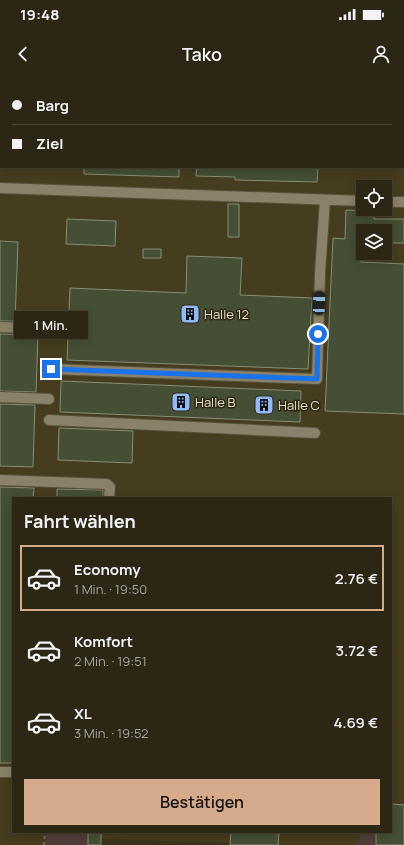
<!DOCTYPE html>
<html lang="de">
<head>
<meta charset="utf-8">
<style>
	body { margin:0; font-family:Manrope,sans-serif; background:#383222; color:#f1f3f6; height:100vh; display:flex; flex-direction:column; font-size:15px; white-space:nowrap }
	* { box-sizing:border-box; margin:0 }
	p { font-size:13px; color:#a6a5a0 }
	.icon { flex:none; width:22px; height:22px; fill:none; stroke:currentColor; stroke-width:2; stroke-linecap:round; stroke-linejoin:round }
	.map { position:relative; flex:1; overflow:hidden }
	.drawer { position:absolute; left:12px; top:417px; width:380px; height:336px; display:flex; flex-direction:column; background:#2c2615; border-radius:0px; box-shadow:0 2px 10px #0003,0 0 0 1px #484334 }
	.drawer>* { flex:none }
	.banner { position:absolute; left:0px; top:0px; width:404px; height:88px; box-shadow:0 2px 10px #0003,0 0 0 1px #484334; display:grid; align-content:center; height:88px; padding:0 12px; background:#2c2615 }
	.fabs { position:absolute; left:356px; top:100px; display:grid; gap:8px }
	.fabs a { display:grid; place-items:center; width:36px; height:36px; border-radius:0px; background:#2c2615; box-shadow:0 2px 10px #0003,0 0 0 1px #484334; font-size:20px }
	.end { position:absolute; width:18px; height:18px; margin:-9px; border:5px solid #1a73e8; background:#fff; box-shadow:0 0 0 2px #fff }
	.from { border-radius:50% }
	.bubble { position:absolute; height:28px; border-radius:0px; background:#2c2615; box-shadow:0 2px 10px #0003,0 0 0 1px #484334; font-size:13px; font-weight:600; line-height:28px; text-align:center }
	.car { position:absolute; width:12px; height:24px; margin:-12px -6px; border-radius:5px; box-shadow:0 0 3px 1px #0007; background:linear-gradient(#222 24%,#8ab4d8 0 40%,#222 0 76%,#8ab4d8 0 86%,#222 0) }
	.banner b { display:flex; align-items:center; gap:14px; height:38px; font-size:15px }
	.banner b+b { border-top:1px solid #484334 }
	.banner i { width:10px; height:10px; background:#f1f3f6 }
	ul { padding:0; list-style:none }
	li { display:flex; align-items:center; gap:12px; height:66px; margin:0 8px 6px; padding:0 4px; border:2px solid transparent; border-radius:0px }
	li div { flex:1 }
	li b { display:block; font-size:15px }
	li em { font-style:normal; font-weight:600 }
	li.on { border-color:#d6ab8b }
	li>.icon { width:36px; height:36px; stroke-width:1.5 }
	h2 { padding:0 12px; font-size:18px; line-height:48px }
	.button { display:flex; gap:8px; margin-top:auto; padding:8px 12px }
	.button a { flex:1; height:46px; border-radius:0px; background:#d6ab8b; color:#111; font-size:16px; font-weight:600; line-height:46px; text-align:center }
	.status { display:flex; justify-content:space-between; align-items:center; height:28px; padding:0 20px; background:#2c2615; direction:ltr }
	.status svg { height:11px; fill:currentColor }
	header { display:flex; justify-content:space-between; align-items:center; height:52px; padding:0 12px; background:#2c2615; font-size:18px; font-weight:600 }
	.map>svg:first-child { display:block }
	.built { fill:#463d1e; fill-rule:evenodd }
	.green { fill:#513d3a }
	.building { fill:#454f35; stroke:#848f76 }
	.lines { fill:none; stroke-linecap:round; stroke-linejoin:round }
	.minor-casing { stroke:#58513d; stroke-width:12 }
	.path { stroke:#746d59; stroke-width:2; stroke-dasharray:3 3; stroke-linecap:butt }
	.minor { stroke:#8a8268; stroke-width:10 }
	.route { stroke:#1a73e8; stroke-width:5 }
	.labels { text-anchor:middle; dominant-baseline:central; stroke-width:3; stroke-linejoin:round; paint-order:stroke }
	.poi-label { font-size:13px; fill:#e2ddcf; stroke:#302912; text-anchor:start }
</style>
</head>
<body>
<div class="status"><b>19:48</b><svg viewBox="0 0 49 12"><path d="M0 12V9h3v3zM5 12V6h3v6zM10 12V3h3v9zM15 12V0h3v12zM26 1h20v11H26zM47 4h2v5h-2z"/></svg></div>
<header><svg class="icon" aria-label="back" viewBox="0 0 24 24"><path d="M15 5l-7 7 7 7"/></svg>Tako<svg class="icon" aria-label="person" viewBox="0 0 24 24"><circle cx="12" cy="8" r="4"/><path d="M4 21q1-7 8-7t8 7"/></svg></header>
<div class="map">
<svg width="404" height="765" viewBox="0 0 404 765">
	<rect width="100%" height="100%" fill="#3b331c"/>
	<path class="built" d="M0 0H404V765H229V763L101 759V765H0ZM1 1H403V87H1ZM363 107H385V129H363ZM363 151H385V173H363ZM13 418H391V752H13Z"/>
	<path class="green" d="M46 752H88V765H46Z
		M361 752H375V765H356L360 758Z"/>
	<path class="building" d="M84 87H179V97L84 94Z
		M197 87H318L317 102 235 100V97L196 96Z
		M228 124H239V157H228Z
		M346 130 374 131V139H404V163H385V147L362 146 361 182 404 184V334L325 331 333 158 345 159Z
		M67 139 116 141 115 166 66 164Z
		M0 161 18 162 15 241H0Z
		M143 169H161V178H143Z
		M187 176 242 178 240 215 312 218 308 289 67 280 70 208 186 213Z
		M0 254 38 255 36 312 0 311Z
		M61 301 301 311 300 342 60 332Z
		M0 324 35 325 33 387 0 386Z
		M59 348 133 351 132 383 58 380Z
		M0 407 34 408 33 418H13V683H0Z
		M57 409 103 410V418H57Z
		M391 724 404 725V765H376V752H391Z
		M88 752H101V765H88Z
		M231 752H279L278 765H230Z"/>
	<g class="lines">
		<defs>
			<path id="minor" d="M0 108 363 121
				M385 122H404
				M0 247 52 249
				M51 289 317 299 320 193 325 120
				M0 317 49 319
				M49 340 315 353
				M0 400 107 404 110 407 109 418
				M0 692H13"/>
		</defs>
		<use href="#minor" class="minor-casing"/>
		<path class="path" d="M44 765 45 752"/>
		<use href="#minor" class="minor"/>
	</g>
	<g class="lines">
		<path class="route" d="M51 289 317 299 318 254"/>
	</g>
	<defs>
		<symbol id="building-square" viewBox="-11 -11 22 22"><rect x="-9" y="-9" width="18" height="18" rx="4" fill="#90b8fd" stroke="#302912"/><path d="M-4-6H4V6H1V3H-1V6H-4ZM-2.5-4.3h1.7v1.8h-1.7ZM.8-4.3h1.7v1.8H.8ZM-2.5-1h1.7V.8h-1.7ZM.8-1h1.7V.8H.8Z" fill="#111"/></symbol>
	</defs>
	<g fill-rule="evenodd">
		<use href="#building-square" x="179" y="223" width="22" height="22"/>
		<use href="#building-square" x="170" y="311" width="22" height="22"/>
		<use href="#building-square" x="253" y="314" width="22" height="22"/>
	</g>
	<g class="labels">
		<g class="poi-label">
			<text x="204" y="234">Halle 12</text>
			<text x="195" y="322">Halle B</text>
			<text x="278" y="325">Halle C</text>
		</g>
	</g>
</svg>
<div class="fabs">
<a><svg class="icon" aria-label="locate" viewBox="0 0 24 24"><circle cx="12" cy="12" r="6"/><path d="M12 2v4M12 18v4M2 12h4M18 12h4"/></svg></a>
<a><svg class="icon" aria-label="layers" viewBox="0 0 24 24"><path d="M12 4l9 5-9 5-9-5zM3 14l9 5 9-5"/></svg></a>
</div>
<i class="end from" style="left:318px;top:254px"></i>
<i class="end" style="left:51px;top:289px"></i>
<div class="bubble" style="left:14px;top:231px;width:74px">1 Min.</div>
<i class="car" style="left:319px;top:223px;rotate:2deg"></i>
<div class="banner">
<b><i class="from"></i>Barg</b>
<b><i></i>Ziel</b>
</div>
<section class="drawer">
<h2>Fahrt wählen</h2>
<ul>
<li class="on"><svg class="icon" aria-label="car" viewBox="0 0 24 24"><path d="M5 17H2v-5l4-1 3-4h7l3 4 3 1v5h-3M9 17h6M6 11h13"/><circle cx="7" cy="17" r="2"/><circle cx="17" cy="17" r="2"/></svg><div><b>Economy</b><p>1 Min. · 19:50</p></div><em>2.76 €</em></li>
<li><svg class="icon" aria-label="car" viewBox="0 0 24 24"><path d="M5 17H2v-5l4-1 3-4h7l3 4 3 1v5h-3M9 17h6M6 11h13"/><circle cx="7" cy="17" r="2"/><circle cx="17" cy="17" r="2"/></svg><div><b>Komfort</b><p>2 Min. · 19:51</p></div><em>3.72 €</em></li>
<li><svg class="icon" aria-label="car" viewBox="0 0 24 24"><path d="M5 17H2v-5l4-1 3-4h7l3 4 3 1v5h-3M9 17h6M6 11h13"/><circle cx="7" cy="17" r="2"/><circle cx="17" cy="17" r="2"/></svg><div><b>XL</b><p>3 Min. · 19:52</p></div><em>4.69 €</em></li>
</ul>
<div class="button"><a>Bestätigen</a></div>
</section>
</div>
</body>
</html>
